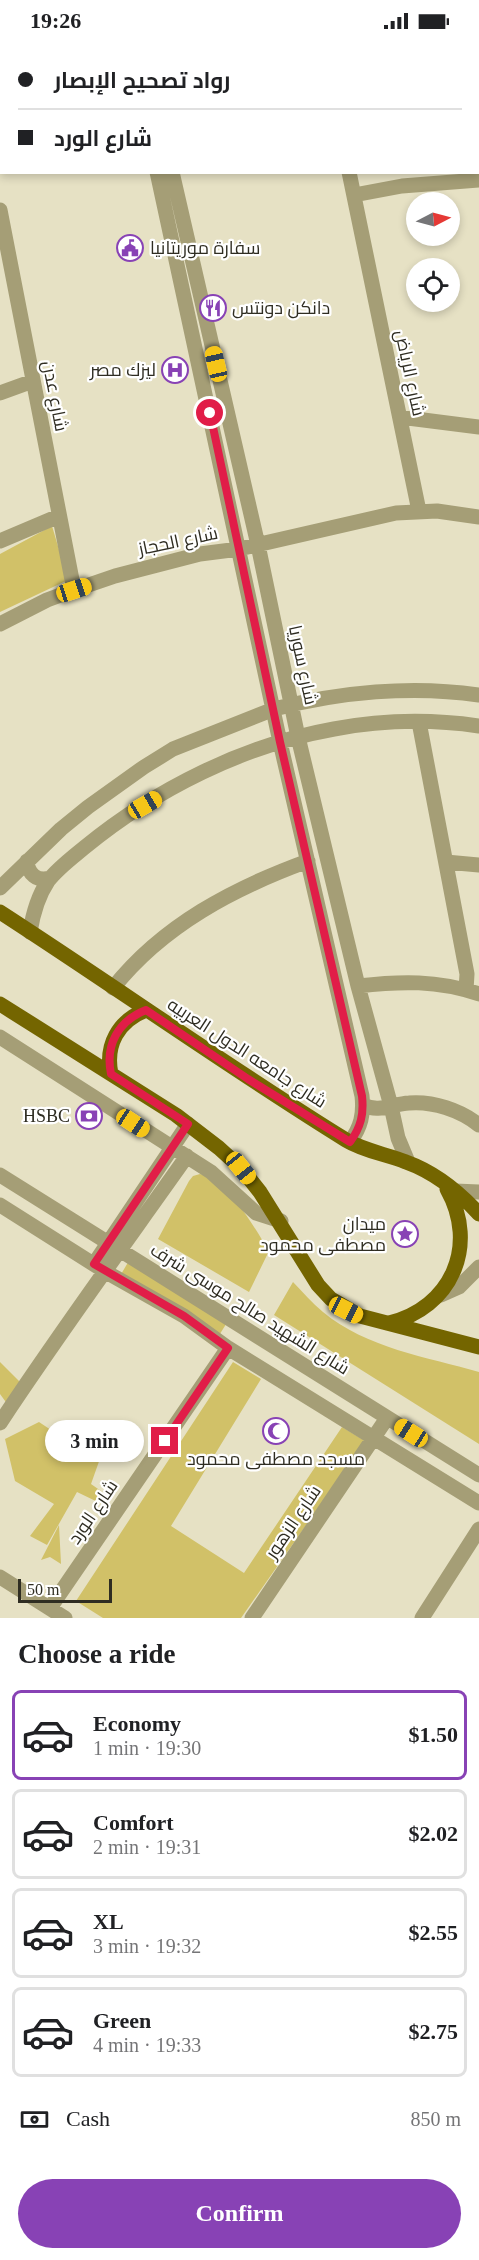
<!DOCTYPE html>
<html lang="en">
<head>
<meta charset="utf-8">
<style>
	body { margin:0; font-family:"Times New Roman",Cairo,serif; background:#f6f6f6; color:#202124; height:100vh; display:flex; flex-direction:column; font-size:22px; white-space:nowrap }
	* { box-sizing:border-box; margin:0 }
	p { font-size:20px; color:#757577 }
	.icon { flex:none; width:33px; height:33px; fill:none; stroke:currentColor; stroke-width:2; stroke-linecap:round; stroke-linejoin:round }
	.map { position:relative; height:1576px; overflow:hidden }
	.drawer { display:flex; flex-direction:column; background:#fff; flex:1 }
	.drawer>* { flex:none }
	.banner { position:absolute; left:0px; top:0px; width:480px; height:132px; box-shadow:0 3px 9px #0003; display:grid; align-content:center; height:132px; padding:0 18px; background:#fff }
	.needle { width:39px; rotate:84deg }
	.controls { position:absolute; left:406px; top:150px; display:grid; gap:12px }
	.controls a { display:grid; place-items:center; width:54px; height:54px; border-radius:50%; background:#fff; box-shadow:0 3px 9px #0003; font-size:30px }
	.scale { position:absolute; left:18px; bottom:15px; width:94px; box-sizing:border-box; padding-left:6px; border:3px solid #2f2d22; border-top:0; font-size:16px; line-height:21px; white-space:nowrap; color:#2f2d22; -webkit-text-stroke:4px #fff; paint-order:stroke }
	.end { position:absolute; width:27px; height:27px; margin:-14px; border:8px solid #e11d48; background:#fff; box-shadow:0 0 0 3px #fff }
	.from { border-radius:50% }
	.bubble { position:absolute; height:42px; border-radius:21px; background:#fff; box-shadow:0 3px 9px #0003; font-size:20px; font-weight:800; line-height:42px; text-align:center }
	.car { position:absolute; width:18px; height:36px; margin:-18px -9px; border-radius:8px; box-shadow:0 0 4px 2px #0007; background:linear-gradient(#f5c518 24%,#345 0 40%,#f5c518 0 76%,#345 0 86%,#f5c518 0) }
	.banner b { display:flex; align-items:center; gap:21px; height:57px; font-size:22px }
	.banner b+b { border-top:2px solid #e0e0e0 }
	.banner i { width:15px; height:15px; background:#202124 }
	ul { padding:0; list-style:none }
	li { display:flex; align-items:center; gap:18px; height:90px; margin:0 12px 9px; padding:0 6px; border:3px solid #e0e0e0; border-radius:9px }
	li div { flex:1 }
	li b { display:block; font-size:22px }
	li em { font-style:normal; font-weight:800 }
	li.selected { border-color:#8842b5 }
	li>.icon { width:54px; height:54px; stroke-width:1.5 }
	h2 { padding:0 18px; font-size:27px; line-height:72px }
	.pay { display:flex; align-items:center; gap:15px; height:66px; padding:0 18px; font-size:22px }
	.pay p { margin-inline-start:auto }
	.primary-button { display:flex; gap:12px; margin-top:auto; padding:12px 18px }
	.primary-button a { flex:1; height:69px; border-radius:36px; background:#8842b5; color:#fff; font-size:24px; font-weight:800; line-height:69px; text-align:center }
	.status { display:flex; justify-content:space-between; align-items:center; height:42px; padding:0 30px; background:#fff; direction:ltr }
	.status svg { height:16px; fill:currentColor }
	.map>svg:first-child { display:block }
	.green { fill:#d1c168 }
	.lines { fill:none; stroke-linecap:round; stroke-linejoin:round }
	.minor { stroke:#a59e76; stroke-width:15 }
	.major { stroke:#746500; stroke-width:15 }
	.route { stroke:#e11d48; stroke-width:8 }
	.labels { text-anchor:middle; dominant-baseline:central; stroke-width:4.5; stroke-linejoin:round; paint-order:stroke }
	.poi-label { font-size:18px; fill:#2f2d22; stroke:#fff; text-anchor:end }
	.street-label { font-size:18px; fill:#2f2d22; stroke:#fff }
</style>
</head>
<body>
<div class="status"><b>19:26</b><svg viewBox="0 0 49 12"><path d="M0 12V9h3v3zM5 12V6h3v6zM10 12V3h3v9zM15 12V0h3v12zM26 1h20v11H26zM47 4h2v5h-2z"/></svg></div>
<div class="map">
<svg width="479" height="1576" viewBox="0 0 479 1576">
	<rect width="100%" height="100%" fill="#e6e1c4"/>
	<path class="green" d="M52 484 68 538 0 570V512Z
		M200 1132C229 1139 254 1185 269 1209L249 1250 158 1197 189 1139 193 1134Z
		M130 1217 228 1279 218 1295 120 1234Z
		M293 1240C303 1250 312 1261 323 1270 366 1306 427 1315 479 1330V1402L274 1273Z
		M0 1320 22 1342 8 1363 0 1352Z
		M233 1320 261 1337 171 1484 244 1531 342 1385 365 1399 241 1576H103L76 1559Z
		M39 1380 84 1410 88 1404 102 1411 91 1442 111 1456 106 1464 77 1450 47 1503 30 1494 54 1462 15 1439 5 1397Z
		M59 1483 61 1522 50 1515 41 1518Z"/>
	<g class="lines">
		<path class="minor" d="M129 0V2
			M142 0 143 2
			M308 2 316 0
			M436 2 479 0
			M0 70 2 69
			M0 92 2 91
			M157 130 280 700 362 1054C364 1072 361 1085 350 1100
			M172 130 258 503 298 695 358 944 391 1064 398 1096 408 1120
			M349 130 419 469
			M354 153 402 144 479 138
			M0 168 74 548
			M0 351 33 339
			M400 375 479 385
			M0 499 59 474
			M0 582 47 558 74 548 115 534 200 512 239 507 396 471 437 469 479 475
			M419 680 467 932 466 948
			M27 819C28 832 37 840 50 836
			M446 820 479 823
			M0 846 61 787 88 765 144 725 173 707 274 667C339 650 412 643 479 653
			M30 890C33 871 38 854 48 839 58 826 73 815 85 805 156 747 244 703 334 687 381 678 431 677 479 684
			M358 944C401 939 437 938 479 952
			M113 946C163 883 234 846 308 819
			M0 995 211 1130 256 1171 281 1179
			M363 1063C379 1071 392 1062 409 1061 433 1059 460 1068 479 1083
			M0 1133 479 1433
			M455 1149 479 1150
			M0 1163 106 1230 184 1274 228 1306 479 1461
			M94 1222 188 1082
			M441 1253 459 1245 479 1225
			M0 1381C60 1290 124 1203 187 1114
			M0 1535 65 1576
			M50 1566 228 1306
			M252 1576 387 1376
			M422 1576 479 1487"/>
		<path class="major" d="M0 870C116 945 228 1025 346 1098 364 1109 386 1112 406 1120 434 1130 459 1150 479 1172
			M0 962 176 1073 219 1106 241 1126 260 1150 318 1243 331 1257 360 1274 479 1305
			M111 1032C105 1003 118 979 146 968
			M389 1281C451 1266 479 1204 447 1147"/>
	</g>
	<g class="lines">
		<path class="route" d="M165 1399 228 1306 184 1274 94 1222 188 1082 111 1032C105 1003 118 979 146 968L248 1037 350 1100C361 1085 364 1072 362 1054L280 700 210 371"/>
	</g>
	<defs>
		<symbol id="civic-ring" viewBox="-11 -11 22 22"><circle r="9.5" fill="#fff" stroke="#8842b5" stroke-width="1.5"/><path d="M-.6-6.5H3V-4.5H.6V-3L4-1V1h2V6H-6V1h2V-1L-.6-3ZM-1.2 2.5V6h2.4V2.5Z" fill="#8842b5"/></symbol>
		<symbol id="restaurant-ring" viewBox="-11 -11 22 22"><circle r="9.5" fill="#fff" stroke="#8842b5" stroke-width="1.5"/><path d="M-5-6h1v4h1v-4h1v4h1v-4h1v5L-1.5 .5V6h-2V.5L-5-1ZM5-6V6H3V1.5H1.5Q1.5-4 5-6Z" fill="#8842b5"/></symbol>
		<symbol id="hospital-ring" viewBox="-11 -11 22 22"><circle r="9.5" fill="#fff" stroke="#8842b5" stroke-width="1.5"/><path d="M-5-5h3v3.5h4V-5h3V5h-3V1.5h-4V5h-3Z" fill="#8842b5"/></symbol>
		<symbol id="bank-ring" viewBox="-11 -11 22 22"><circle r="9.5" fill="#fff" stroke="#8842b5" stroke-width="1.5"/><path d="M-6-4H6V4H-6ZM0-2.3a2.3 2.3 0 1 0 0 4.6a2.3 2.3 0 1 0 0-4.6Z" fill="#8842b5"/></symbol>
		<symbol id="sight-ring" viewBox="-11 -11 22 22"><circle r="9.5" fill="#fff" stroke="#8842b5" stroke-width="1.5"/><path d="M0-6L1.8-2.2L6-1.7L2.9 1.2L3.7 5.4L0 3.3L-3.7 5.4L-2.9 1.2L-6-1.7L-1.8-2.2Z" fill="#8842b5"/></symbol>
		<symbol id="mosque-ring" viewBox="-11 -11 22 22"><circle r="9.5" fill="#fff" stroke="#8842b5" stroke-width="1.5"/><path d="M3.5-4.9A6 6 0 1 0 3.5 4.9A5 5 0 1 1 3.5-4.9Z" fill="#8842b5"/></symbol>
	</defs>
	<g fill-rule="evenodd">
		<use href="#civic-ring" x="115" y="191" width="30" height="30"/>
		<use href="#restaurant-ring" x="198" y="251" width="30" height="30"/>
		<use href="#hospital-ring" x="160" y="313" width="30" height="30"/>
		<use href="#bank-ring" x="74" y="1059" width="30" height="30"/>
		<use href="#sight-ring" x="390" y="1177" width="30" height="30"/>
		<use href="#mosque-ring" x="261" y="1374" width="30" height="30"/>
	</g>
	<g class="labels">
		<g class="poi-label">
			<text x="150" y="206" text-anchor="start">سفارة موريتانيا</text>
			<text x="232" y="266" text-anchor="start">دانكن دونتس</text>
			<text x="156" y="328">ليزك مصر</text>
			<text x="70" y="1074">HSBC</text>
			<text x="386" y="1182">ميدان<tspan x="386" dy="21">مصطفى محمود</tspan></text>
			<text x="276" y="1417" text-anchor="middle">مسجد مصطفى محمود</text>
		</g>
		<g class="street-label">
			<text transform="translate(410 331) rotate(78)">شارع الرياض</text>
			<text transform="translate(55 354) rotate(79)">شارع عدن</text>
			<text transform="translate(178 499) rotate(-12)">شارع الحجاز</text>
			<text transform="translate(303 623) rotate(78)">شارع سوريا</text>
			<text transform="translate(247 1011) rotate(33)">شارع جامعه الدول العربيه</text>
			<text transform="translate(250 1267) rotate(32)">شارع الشهيد صالح موسى شرف</text>
			<text transform="translate(93 1470) rotate(-56)">شارع الورد</text>
			<text transform="translate(293 1480) rotate(-56)">شارع الزهور</text>
		</g>
	</g>
</svg>
<div class="controls">
<a><svg class="needle" viewBox="-14 -14 28 28"><path d="M0-13l5 13h-10z" fill="#e53935"/><path d="M0 13l5-13h-10z" fill="#757577"/></svg></a>
<a><svg class="icon" aria-label="locate" viewBox="0 0 24 24"><circle cx="12" cy="12" r="6"/><path d="M12 2v4M12 18v4M2 12h4M18 12h4"/></svg></a>
</div>
<div class="scale">50 m</div>
<i class="end from" style="left:210px;top:371px"></i>
<i class="end" style="left:165px;top:1399px"></i>
<div class="bubble" style="left:45px;top:1378px;width:99px">3 min</div>
<i class="car" style="left:216px;top:322px;rotate:347deg"></i>
<i class="car" style="left:74px;top:548px;rotate:72deg"></i>
<i class="car" style="left:145px;top:763px;rotate:60deg"></i>
<i class="car" style="left:133px;top:1081px;rotate:123deg"></i>
<i class="car" style="left:241px;top:1126px;rotate:141deg"></i>
<i class="car" style="left:346px;top:1268px;rotate:117deg"></i>
<i class="car" style="left:411px;top:1391px;rotate:302deg"></i>
<div class="banner">
<b><i class="from"></i>رواد تصحيح الإبصار</b>
<b><i></i>شارع الورد</b>
</div>
</div>
<section class="drawer">
<h2>Choose a ride</h2>
<ul>
<li class="selected"><svg class="icon" aria-label="car" viewBox="0 0 24 24"><path d="M5 17H2v-5l4-1 3-4h7l3 4 3 1v5h-3M9 17h6M6 11h13"/><circle cx="7" cy="17" r="2"/><circle cx="17" cy="17" r="2"/></svg><div><b>Economy</b><p>1 min · 19:30</p></div><em>$1.50</em></li>
<li><svg class="icon" aria-label="car" viewBox="0 0 24 24"><path d="M5 17H2v-5l4-1 3-4h7l3 4 3 1v5h-3M9 17h6M6 11h13"/><circle cx="7" cy="17" r="2"/><circle cx="17" cy="17" r="2"/></svg><div><b>Comfort</b><p>2 min · 19:31</p></div><em>$2.02</em></li>
<li><svg class="icon" aria-label="car" viewBox="0 0 24 24"><path d="M5 17H2v-5l4-1 3-4h7l3 4 3 1v5h-3M9 17h6M6 11h13"/><circle cx="7" cy="17" r="2"/><circle cx="17" cy="17" r="2"/></svg><div><b>XL</b><p>3 min · 19:32</p></div><em>$2.55</em></li>
<li><svg class="icon" aria-label="car" viewBox="0 0 24 24"><path d="M5 17H2v-5l4-1 3-4h7l3 4 3 1v5h-3M9 17h6M6 11h13"/><circle cx="7" cy="17" r="2"/><circle cx="17" cy="17" r="2"/></svg><div><b>Green</b><p>4 min · 19:33</p></div><em>$2.75</em></li>
</ul>
<div class="pay"><svg class="icon" aria-label="cash" viewBox="0 0 24 24"><path d="M3 7h18v10H3z"/><circle cx="12" cy="12" r="2"/></svg>Cash<p>850 m</p></div>
<div class="primary-button"><a>Confirm</a></div>
</section>
</body>
</html>
